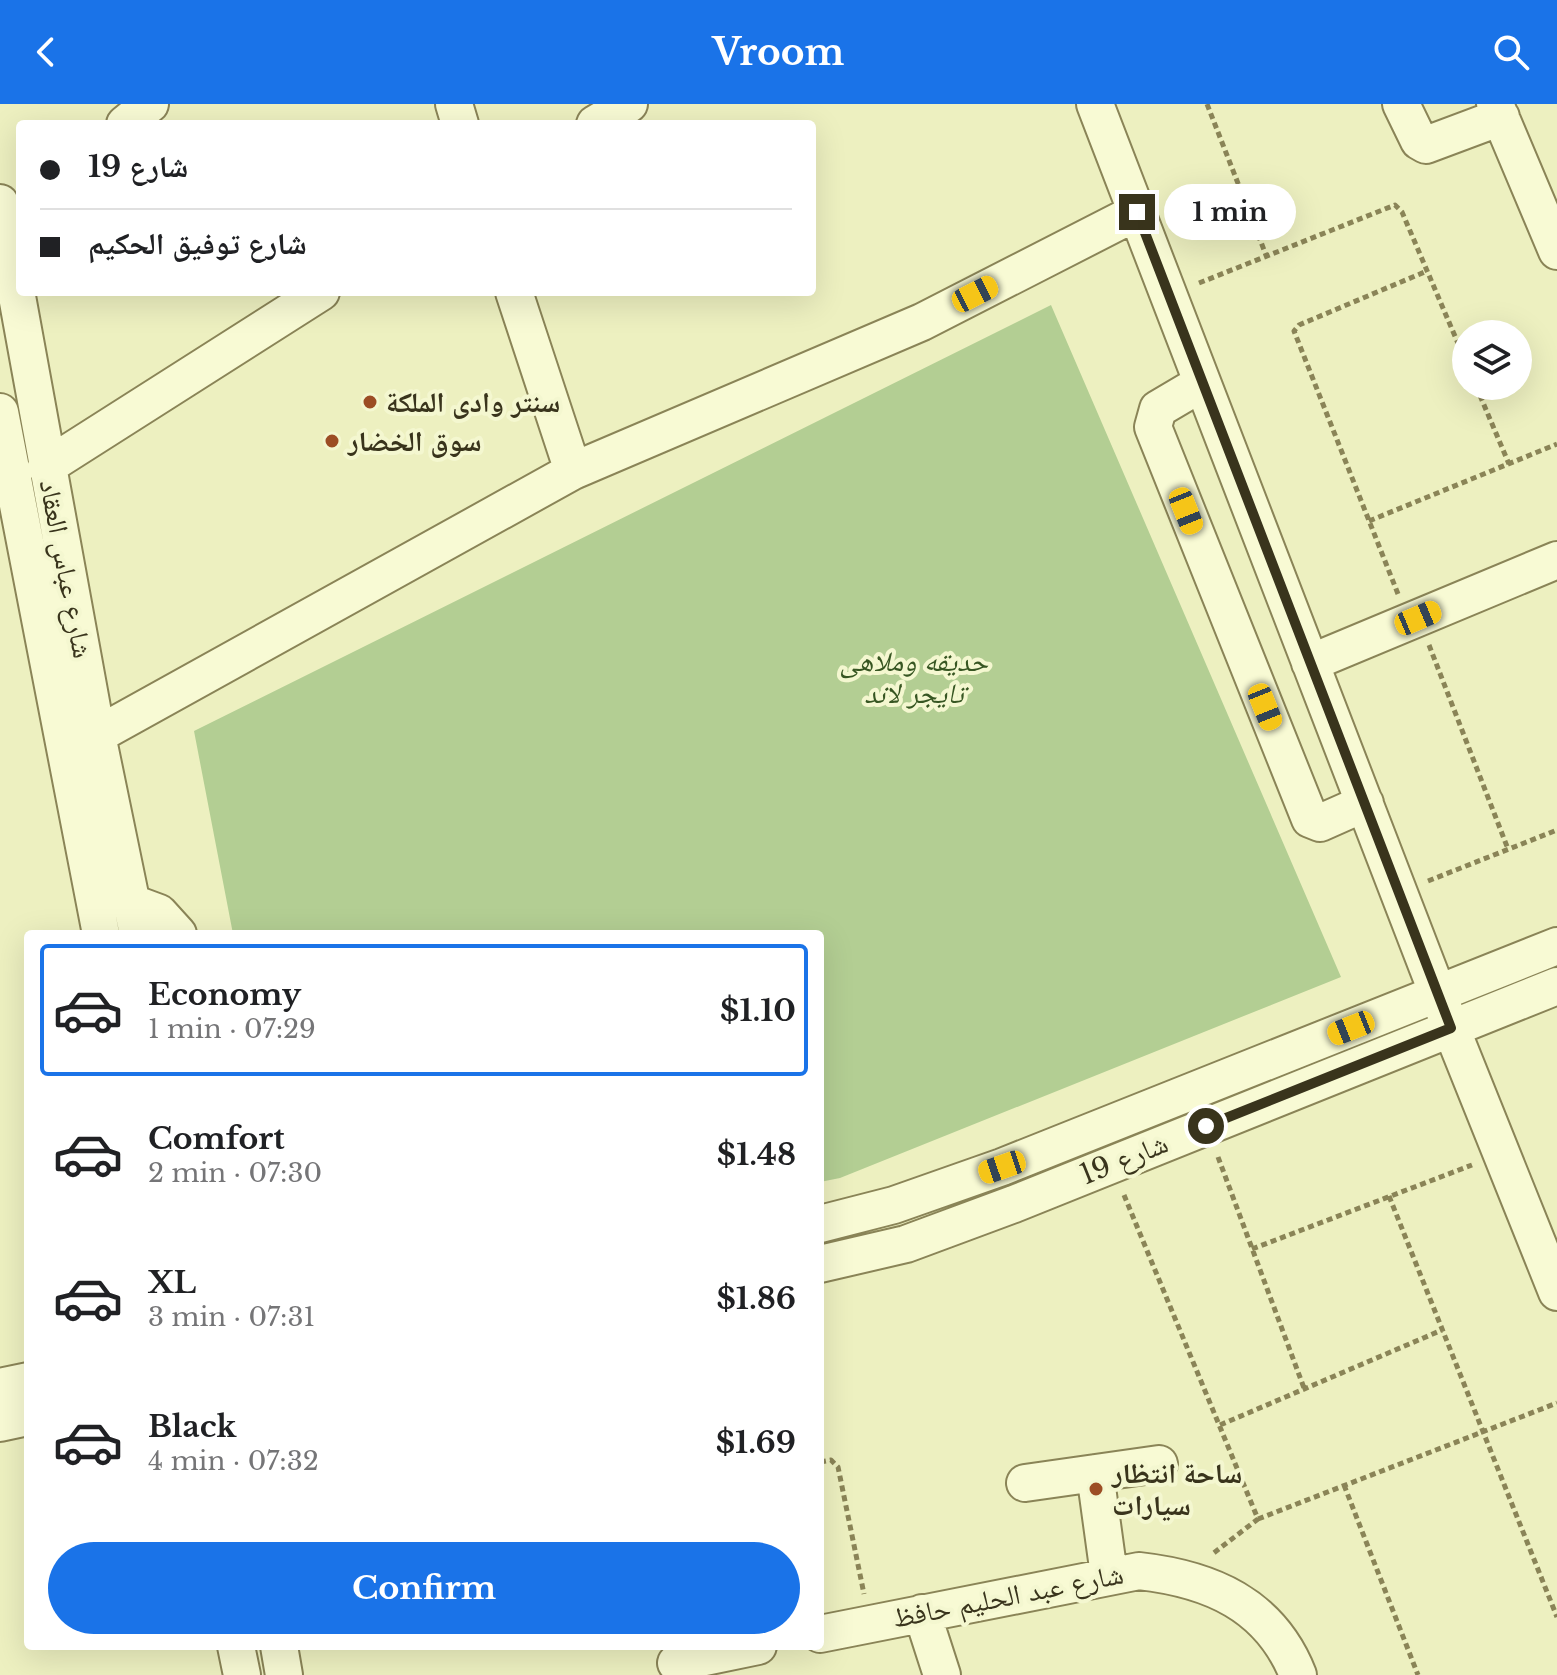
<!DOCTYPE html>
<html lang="en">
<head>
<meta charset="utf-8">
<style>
	body { margin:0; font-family:"Libre Baskerville","Noto Naskh Arabic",serif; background:#f6f6f6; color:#202124; height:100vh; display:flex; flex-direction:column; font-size:30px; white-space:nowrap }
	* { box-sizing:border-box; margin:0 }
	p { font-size:26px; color:#757577 }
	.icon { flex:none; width:44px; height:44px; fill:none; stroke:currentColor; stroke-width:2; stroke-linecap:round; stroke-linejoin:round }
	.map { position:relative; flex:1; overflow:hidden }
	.panel { position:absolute; left:24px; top:826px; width:800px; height:720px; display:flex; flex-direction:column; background:#fff; border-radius:8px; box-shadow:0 8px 32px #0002 }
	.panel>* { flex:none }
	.top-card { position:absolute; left:16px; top:16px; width:800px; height:176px; border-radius:8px; box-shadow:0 8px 32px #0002; display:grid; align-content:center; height:176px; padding:0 24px; background:#fff }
	.controls { position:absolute; left:1452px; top:216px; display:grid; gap:16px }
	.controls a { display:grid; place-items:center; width:80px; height:80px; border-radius:50%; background:#fff; box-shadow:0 8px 32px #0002; font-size:40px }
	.end { position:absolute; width:36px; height:36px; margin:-18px; border:10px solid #39341c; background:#fff; box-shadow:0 0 0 4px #fff }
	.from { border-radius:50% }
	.bubble { position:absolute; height:56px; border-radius:28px; background:#fff; box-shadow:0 8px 32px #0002; font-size:26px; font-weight:700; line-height:56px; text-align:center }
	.car { position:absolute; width:24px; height:48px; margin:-24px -12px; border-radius:10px; box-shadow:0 0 6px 2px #0007; background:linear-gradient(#f5c518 24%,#345 0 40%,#f5c518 0 76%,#345 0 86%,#f5c518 0) }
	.top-card b { display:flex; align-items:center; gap:28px; height:76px; font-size:30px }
	.top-card b+b { border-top:2px solid #e0e0e0 }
	.top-card i { width:20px; height:20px; background:#202124 }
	ul { padding:14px 0 0; list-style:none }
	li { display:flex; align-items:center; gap:24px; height:132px; margin:0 16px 12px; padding:0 8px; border:4px solid transparent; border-radius:8px }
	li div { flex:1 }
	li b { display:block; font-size:30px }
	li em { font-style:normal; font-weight:700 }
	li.on { border-color:#1a73e8 }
	li>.icon { width:72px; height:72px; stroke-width:1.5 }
	.button { display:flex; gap:16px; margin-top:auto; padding:16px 24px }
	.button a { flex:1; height:92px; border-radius:48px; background:#1a73e8; color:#fff; font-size:32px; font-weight:700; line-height:92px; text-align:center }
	header { display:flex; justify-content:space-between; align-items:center; height:104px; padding:0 24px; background:#1a73e8; color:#fff; font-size:36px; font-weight:700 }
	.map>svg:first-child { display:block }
	.green { fill:#b3ce93 }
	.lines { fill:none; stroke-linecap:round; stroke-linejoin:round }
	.minor-casing { stroke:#8a8457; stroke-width:40 }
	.path { stroke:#8a8457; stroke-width:5; stroke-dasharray:6 4; stroke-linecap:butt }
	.minor { stroke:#f8fad4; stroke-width:36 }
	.route { stroke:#39341c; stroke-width:10 }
	.poi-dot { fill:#9c4d24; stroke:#f4f7d0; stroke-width:3 }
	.labels { text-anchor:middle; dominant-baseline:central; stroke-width:8; stroke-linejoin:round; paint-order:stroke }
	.poi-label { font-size:28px; font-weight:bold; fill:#39341c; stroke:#f4f7d0; text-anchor:start }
	.street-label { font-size:28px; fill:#39341c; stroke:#f4f7d0 }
	.park-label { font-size:28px; font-style:italic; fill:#375622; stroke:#f4f7d0 }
</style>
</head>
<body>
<header><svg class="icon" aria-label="back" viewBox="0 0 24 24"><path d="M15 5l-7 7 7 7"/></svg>Vroom<svg class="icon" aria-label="search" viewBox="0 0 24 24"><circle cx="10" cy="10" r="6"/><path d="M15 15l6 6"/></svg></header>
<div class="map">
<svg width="1557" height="1571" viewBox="0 0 1557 1571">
	<rect width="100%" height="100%" fill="#edf0c0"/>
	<path class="green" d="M1051 201 1341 873 840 1074 820 1078V830H233L194 627Z"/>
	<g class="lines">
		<defs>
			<path id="minor" d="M454 0 460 20
				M1095 0 1451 924 1557 1188
				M1401 0 1419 37 1426 41 1501 13
				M1495 0 1557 147
				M125 20 150 0
				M595 20 629 0
				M0 99 97 631 138 830
				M514 188 573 367
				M1202 279 1158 305 1153 323 1310 715 1320 719 1365 699
				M0 308 101 830
				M46 363 321 188
				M1310 559 1557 456
				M97 631 573 367 922 218 1137 108
				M132 799 159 809 178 830
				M820 1120 894 1101 1002 1063 1557 842
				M820 1160 906 1140 1014 1100 1557 882
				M0 1283 28 1277
				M0 1319 28 1313
				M1095 1369 1109 1471
				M1025 1379 1159 1360
				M922 1509 942 1571
				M820 1530 1139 1467C1210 1475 1270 1500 1298 1571
				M236 1542 242 1571
				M279 1542 284 1571
				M676 1559 758 1542"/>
		</defs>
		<use href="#minor" class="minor-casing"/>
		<path class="path" d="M1207 0 1266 151
			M1199 179 1395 101 1402 108 1466 258
			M1476 282 1509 360
			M1369 417 1557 340
			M1398 490 1294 227 1299 221 1427 167
			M1429 541 1508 745
			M1428 777 1557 726
			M1218 1053 1304 1284
			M1124 1091 1258 1415 1211 1451
			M1389 1092 1557 1513
			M1252 1145 1472 1061
			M1220 1321 1442 1226
			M820 1358 831 1356 838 1363 864 1490
			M1344 1381 1418 1571
			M1258 1415 1557 1299"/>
		<use href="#minor" class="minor"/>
	</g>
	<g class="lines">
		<path class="route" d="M1137 108 1451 924 1206 1022"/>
	</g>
	<g class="poi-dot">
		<circle cx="370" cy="298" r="8"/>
		<circle cx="332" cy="337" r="8"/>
		<circle cx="1096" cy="1385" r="8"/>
	</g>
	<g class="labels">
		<g class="poi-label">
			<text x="386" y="298">سنتر وادى الملكة</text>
			<text x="348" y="337">سوق الخضار</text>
			<text x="1112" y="1369">ساحة انتظار<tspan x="1112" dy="32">سيارات</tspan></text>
		</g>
		<g class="street-label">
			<text transform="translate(66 465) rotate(79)">شارع عباس العقاد</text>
			<text transform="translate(1124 1055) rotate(-22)">شارع 19</text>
			<text transform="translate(1008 1492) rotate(-11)">شارع عبد الحليم حافظ</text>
		</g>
		<g class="park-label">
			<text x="914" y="557">حديقه وملاهى<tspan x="914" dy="32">تايجر لاند</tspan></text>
		</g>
	</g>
</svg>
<div class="controls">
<a><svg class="icon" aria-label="layers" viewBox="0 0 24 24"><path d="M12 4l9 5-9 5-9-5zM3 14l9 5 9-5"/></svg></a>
</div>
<i class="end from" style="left:1206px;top:1022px"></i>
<i class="end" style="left:1137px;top:108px"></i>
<div class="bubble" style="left:1164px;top:80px;width:132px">1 min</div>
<i class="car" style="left:975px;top:190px;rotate:63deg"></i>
<i class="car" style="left:1186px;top:407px;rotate:158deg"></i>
<i class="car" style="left:1418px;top:514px;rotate:67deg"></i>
<i class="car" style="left:1265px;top:603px;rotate:158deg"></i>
<i class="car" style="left:1351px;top:924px;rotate:248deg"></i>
<i class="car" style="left:1002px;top:1063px;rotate:251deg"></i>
<div class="top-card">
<b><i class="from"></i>شارع 19</b>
<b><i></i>شارع توفيق الحكيم</b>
</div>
<section class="panel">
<ul>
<li class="on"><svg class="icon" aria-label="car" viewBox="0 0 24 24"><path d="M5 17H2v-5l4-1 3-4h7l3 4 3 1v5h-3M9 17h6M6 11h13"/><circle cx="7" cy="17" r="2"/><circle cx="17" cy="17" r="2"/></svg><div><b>Economy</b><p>1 min · 07:29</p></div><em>$1.10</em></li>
<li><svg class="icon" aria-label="car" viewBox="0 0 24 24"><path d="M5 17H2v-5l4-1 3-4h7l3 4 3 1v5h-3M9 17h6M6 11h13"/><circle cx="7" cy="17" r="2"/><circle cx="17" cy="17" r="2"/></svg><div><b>Comfort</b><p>2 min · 07:30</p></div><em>$1.48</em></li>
<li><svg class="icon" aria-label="car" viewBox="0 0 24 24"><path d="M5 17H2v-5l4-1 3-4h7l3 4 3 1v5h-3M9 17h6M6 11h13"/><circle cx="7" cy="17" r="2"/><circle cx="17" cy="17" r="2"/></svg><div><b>XL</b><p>3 min · 07:31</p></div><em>$1.86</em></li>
<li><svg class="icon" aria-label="car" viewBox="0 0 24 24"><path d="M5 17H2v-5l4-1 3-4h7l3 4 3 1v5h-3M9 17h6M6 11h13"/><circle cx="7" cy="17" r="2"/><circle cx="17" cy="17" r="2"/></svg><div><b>Black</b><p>4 min · 07:32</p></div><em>$1.69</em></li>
</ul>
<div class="button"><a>Confirm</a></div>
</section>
</div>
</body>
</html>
